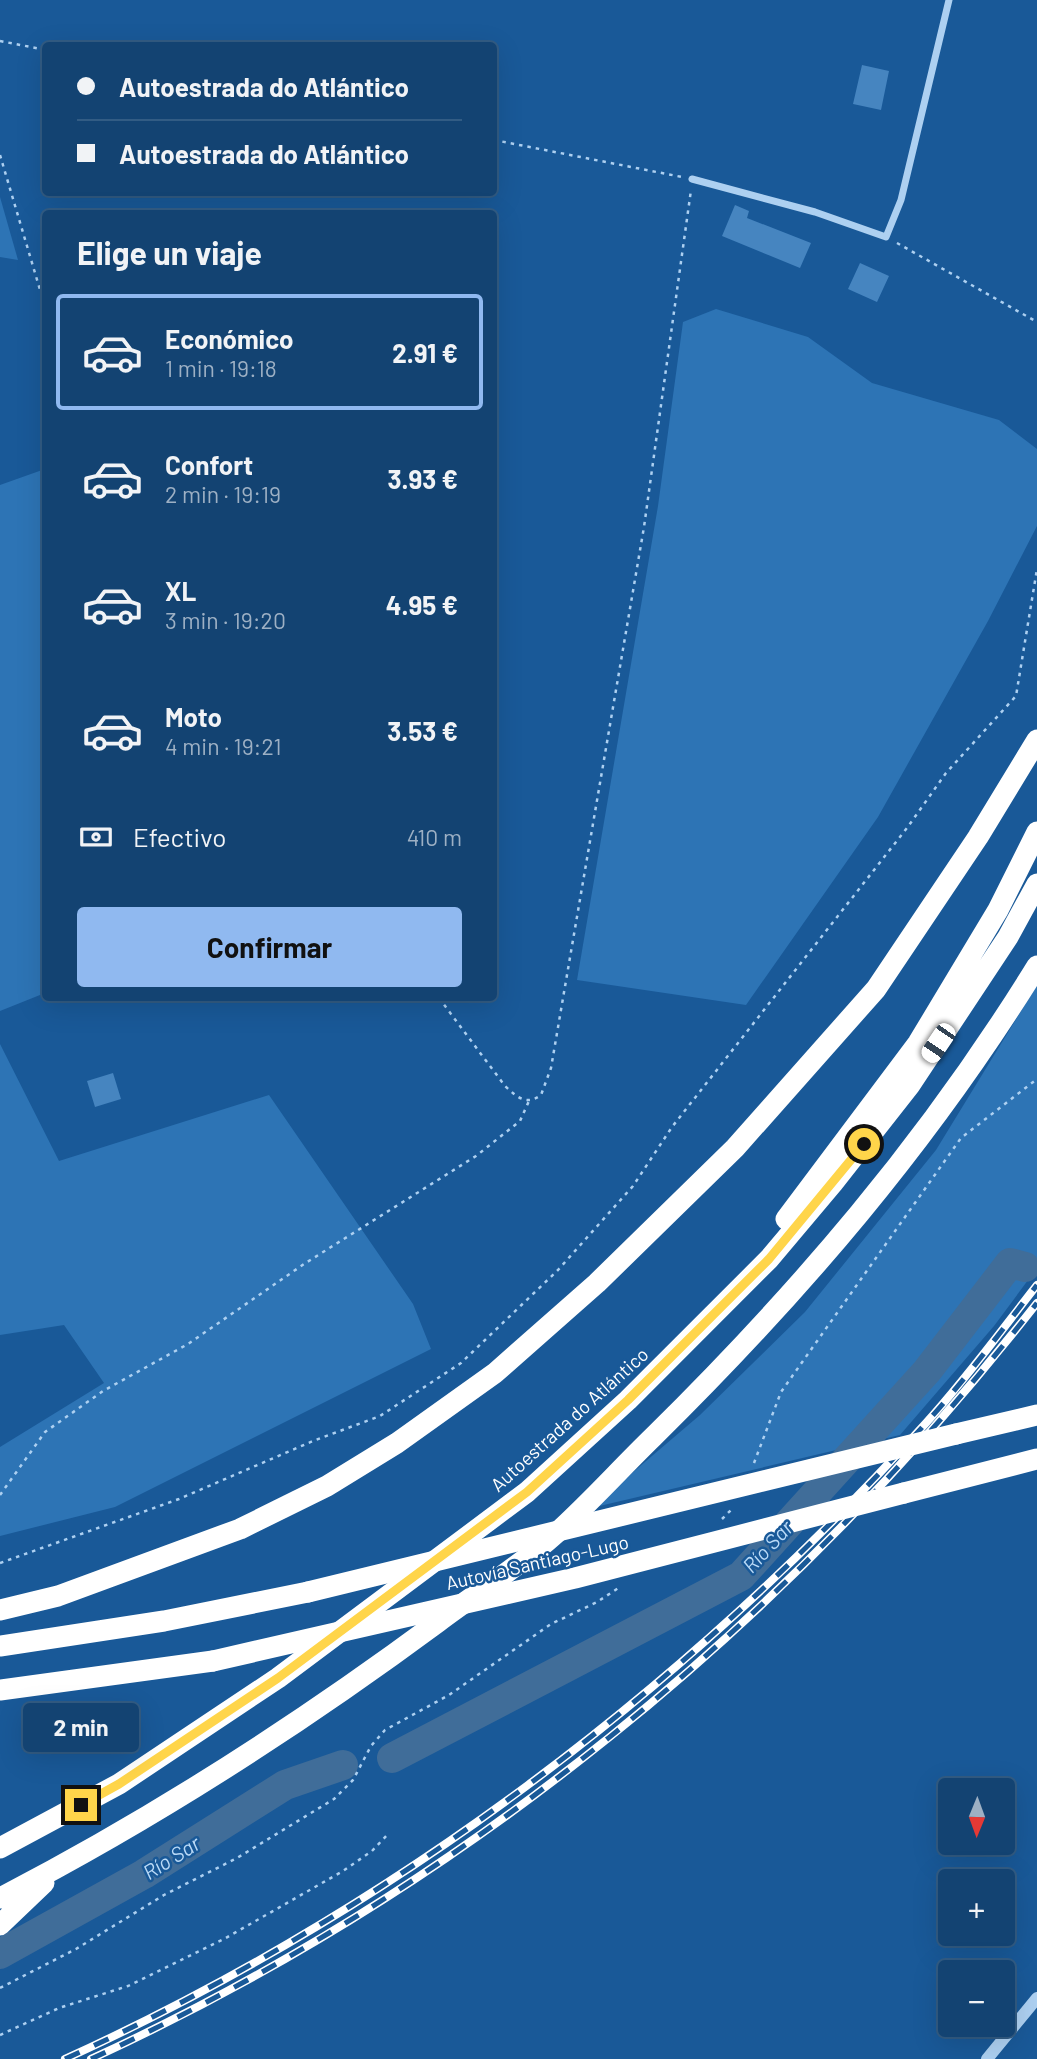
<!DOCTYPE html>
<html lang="es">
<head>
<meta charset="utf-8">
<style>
	body { margin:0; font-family:Barlow,sans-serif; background:#1c4a77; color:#f1f3f6; height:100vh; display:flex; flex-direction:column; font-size:26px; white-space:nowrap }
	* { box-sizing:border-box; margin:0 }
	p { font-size:23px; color:#9db0c4 }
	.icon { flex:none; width:38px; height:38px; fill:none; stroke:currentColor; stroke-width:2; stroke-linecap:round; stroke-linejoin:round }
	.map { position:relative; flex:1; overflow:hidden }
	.details { position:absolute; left:42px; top:210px; width:455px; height:791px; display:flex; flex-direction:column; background:#134372; border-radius:7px; box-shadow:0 7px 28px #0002,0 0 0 2px #325c84 }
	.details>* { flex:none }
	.hud { position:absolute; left:42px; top:42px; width:455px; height:154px; border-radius:7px; box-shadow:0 7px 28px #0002,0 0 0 2px #325c84; display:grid; align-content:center; height:154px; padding:0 35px; background:#134372 }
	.needle { width:46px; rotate:181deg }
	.tools { position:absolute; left:938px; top:1778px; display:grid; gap:14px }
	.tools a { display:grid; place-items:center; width:77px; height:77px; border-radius:7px; background:#134372; box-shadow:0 7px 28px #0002,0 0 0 2px #325c84; font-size:35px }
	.end { position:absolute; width:32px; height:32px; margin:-16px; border:9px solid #ffd54a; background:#111; box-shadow:0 0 0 4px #111 }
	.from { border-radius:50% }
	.bubble { position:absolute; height:49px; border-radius:7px; background:#134372; box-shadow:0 7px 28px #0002,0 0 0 2px #325c84; font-size:23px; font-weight:700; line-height:49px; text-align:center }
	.car { position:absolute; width:21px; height:42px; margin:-21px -10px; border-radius:9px; box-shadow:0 0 5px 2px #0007; background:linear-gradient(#fff 24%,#345 0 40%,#fff 0 76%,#345 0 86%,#fff 0) }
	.hud b { display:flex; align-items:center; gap:24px; height:66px; font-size:26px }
	.hud b+b { border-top:2px solid #325c84 }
	.hud i { width:18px; height:18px; background:#f1f3f6 }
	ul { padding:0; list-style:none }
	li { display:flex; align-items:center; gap:21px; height:116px; margin:0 14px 10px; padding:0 21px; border:4px solid transparent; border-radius:7px }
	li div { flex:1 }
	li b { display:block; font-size:26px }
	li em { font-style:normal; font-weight:700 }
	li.on { border-color:#90b9f0 }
	li>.icon { width:63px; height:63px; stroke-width:1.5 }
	h2 { padding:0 35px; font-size:32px; line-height:84px }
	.pay { display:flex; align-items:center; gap:18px; height:77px; padding:0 35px; font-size:26px }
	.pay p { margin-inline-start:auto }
	.button { display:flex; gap:14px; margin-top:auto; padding:14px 35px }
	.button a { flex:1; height:80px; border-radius:7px; background:#90b9f0; color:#111; font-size:28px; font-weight:700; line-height:80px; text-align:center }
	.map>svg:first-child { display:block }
	.green { fill:#2d74b5 }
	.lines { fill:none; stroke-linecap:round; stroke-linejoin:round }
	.river { stroke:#406d99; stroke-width:30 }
	.building { fill:#4685c0 }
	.path { stroke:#add0f1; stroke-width:2.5; stroke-dasharray:3.5 5; stroke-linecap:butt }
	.minor { stroke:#add0f1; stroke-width:7 }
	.tertiary { stroke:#add0f1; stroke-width:12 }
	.motorway { stroke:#fff; stroke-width:21 }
	.rail-casing { stroke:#fff; stroke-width:8 }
	.rail { stroke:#195998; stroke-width:5; stroke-dasharray:16; stroke-linecap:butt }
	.motorway-bridge { stroke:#fff; stroke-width:21 }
	.route { stroke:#ffd54a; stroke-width:9 }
	.labels { text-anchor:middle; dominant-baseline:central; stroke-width:5; stroke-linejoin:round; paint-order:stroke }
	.street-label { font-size:19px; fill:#fff; stroke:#195998 }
	.water-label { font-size:21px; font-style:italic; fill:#badaf7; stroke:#195998 }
</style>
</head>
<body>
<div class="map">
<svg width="1037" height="2059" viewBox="0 0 1037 2059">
	<rect width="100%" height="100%" fill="#195998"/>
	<path class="green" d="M0 197 18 260 0 257Z
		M716 309 808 337 872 383 999 420 1037 449V526L988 621 878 817 746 1005 577 980 658 506 683 322Z
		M45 469V993L0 1011V485Z
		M1037 985V1268L994 1326 900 1435 591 1508 700 1415 805 1312 936 1150Z
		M0 1044 59 1161 269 1095 413 1304 431 1349 115 1507 0 1536V1447L104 1383 64 1325 0 1335Z"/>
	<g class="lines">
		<path class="river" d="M392 1758 741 1576 927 1371 1010 1263 1025 1267
			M0 1954 144 1874 285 1785 343 1765"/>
	</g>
	<path class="building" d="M862 65 889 71 881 110 853 104Z
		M735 205 749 211 747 218 811 243 800 268 722 236Z
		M860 263 889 276 877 302 848 289Z
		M113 1073 121 1099 95 1107 87 1081Z"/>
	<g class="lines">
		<path class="path" d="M0 41 46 50
			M494 140 682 177
			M0 155 46 310
			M897 243 1037 322
			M439 998 505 1086C517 1097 526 1106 541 1095L551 1068 644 527 691 190
			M754 1463 781 1392 961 1138 1037 1079
			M0 1495 45 1432 103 1391 188 1344 304 1264 476 1156 520 1121 529 1101
			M722 1519 732 1509
			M0 1563 179 1499 313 1441 380 1416 461 1363 558 1270 633 1186 672 1127 907 828 946 773 1016 696 1037 569
			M0 1988 76 1949 164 1895 237 1858 334 1799 353 1780 371 1746 385 1730 449 1695 551 1624 597 1602 620 1587
			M0 2035 59 2008 128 1986 224 1939 343 1871 372 1851 388 1834"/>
		<path class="minor" d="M692 179 815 212 886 237 901 200 949 0"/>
		<path class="tertiary" d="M987 2059 1037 1998"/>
		<path class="motorway" d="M786 1219 918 1043 998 910 1037 832
			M956 1434 1037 1415
			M904 1493 1037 1459
			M0 1610 58 1596 240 1529 327 1486 397 1443 495 1373 597 1283 735 1148 876 989 978 837 1037 740
			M0 1646 164 1621 308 1592
			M0 1690 213 1661
			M0 1848 119 1784 278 1678 527 1492 628 1400 769 1259 833 1183 910 1085 1008 937 1037 884
			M0 1898C153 1819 300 1724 438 1622 475 1594 517 1568 552 1537 587 1506 619 1470 653 1437 800 1292 928 1143 1037 966
			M0 1925 44 1883"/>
		<defs>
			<path id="rail" d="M65 2059C394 1909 684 1690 926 1423 966 1379 1001 1331 1037 1285
				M91 2059C463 1888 786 1624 1037 1303"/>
		</defs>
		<use href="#rail" class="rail-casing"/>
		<use href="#rail" class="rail"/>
		<path class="motorway-bridge" d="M308 1592 956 1434
			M213 1661 575 1578 904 1493"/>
	</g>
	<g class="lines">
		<path class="route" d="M81 1805 119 1784 278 1678 527 1492 628 1400 769 1259 864 1144"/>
	</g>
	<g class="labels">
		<g class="street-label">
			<text transform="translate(569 1419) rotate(-42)">Autoestrada do Atlántico</text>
			<text transform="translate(537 1562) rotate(-13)">Autovía Santiago-Lugo</text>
		</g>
		<g class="water-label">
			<text transform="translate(767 1546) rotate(-47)">Río Sar</text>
			<text transform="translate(171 1857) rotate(-32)">Río Sar</text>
		</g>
	</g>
</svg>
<div class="tools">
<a><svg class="needle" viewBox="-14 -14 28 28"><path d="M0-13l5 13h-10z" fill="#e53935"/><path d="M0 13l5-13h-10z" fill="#9db0c4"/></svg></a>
<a>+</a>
<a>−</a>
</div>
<i class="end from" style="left:864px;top:1144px"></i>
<i class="end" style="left:81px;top:1805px"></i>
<div class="bubble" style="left:23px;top:1703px;width:116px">2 min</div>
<i class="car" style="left:938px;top:1043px;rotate:214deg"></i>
<div class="hud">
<b><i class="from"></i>Autoestrada do Atlántico</b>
<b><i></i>Autoestrada do Atlántico</b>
</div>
<section class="details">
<h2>Elige un viaje</h2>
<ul>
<li class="on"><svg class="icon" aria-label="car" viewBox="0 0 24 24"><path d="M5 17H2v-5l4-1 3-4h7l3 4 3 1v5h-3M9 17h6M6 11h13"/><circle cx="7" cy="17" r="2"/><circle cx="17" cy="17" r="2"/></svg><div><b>Económico</b><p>1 min · 19:18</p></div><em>2.91 €</em></li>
<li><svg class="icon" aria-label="car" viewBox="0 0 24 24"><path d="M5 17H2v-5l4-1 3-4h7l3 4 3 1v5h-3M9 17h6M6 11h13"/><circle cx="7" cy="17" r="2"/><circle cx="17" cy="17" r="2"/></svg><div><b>Confort</b><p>2 min · 19:19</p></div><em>3.93 €</em></li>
<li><svg class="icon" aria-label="car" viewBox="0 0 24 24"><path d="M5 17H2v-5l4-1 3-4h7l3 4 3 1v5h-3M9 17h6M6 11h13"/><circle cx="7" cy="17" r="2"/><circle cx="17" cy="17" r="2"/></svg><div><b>XL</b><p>3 min · 19:20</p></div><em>4.95 €</em></li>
<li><svg class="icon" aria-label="car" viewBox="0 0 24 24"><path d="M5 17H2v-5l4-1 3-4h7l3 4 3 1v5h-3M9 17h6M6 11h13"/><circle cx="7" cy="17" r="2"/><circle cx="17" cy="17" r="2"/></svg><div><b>Moto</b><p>4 min · 19:21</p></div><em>3.53 €</em></li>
</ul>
<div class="pay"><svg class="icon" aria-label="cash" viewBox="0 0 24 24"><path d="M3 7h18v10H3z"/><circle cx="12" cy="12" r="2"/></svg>Efectivo<p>410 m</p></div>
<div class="button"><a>Confirmar</a></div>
</section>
</div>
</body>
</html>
